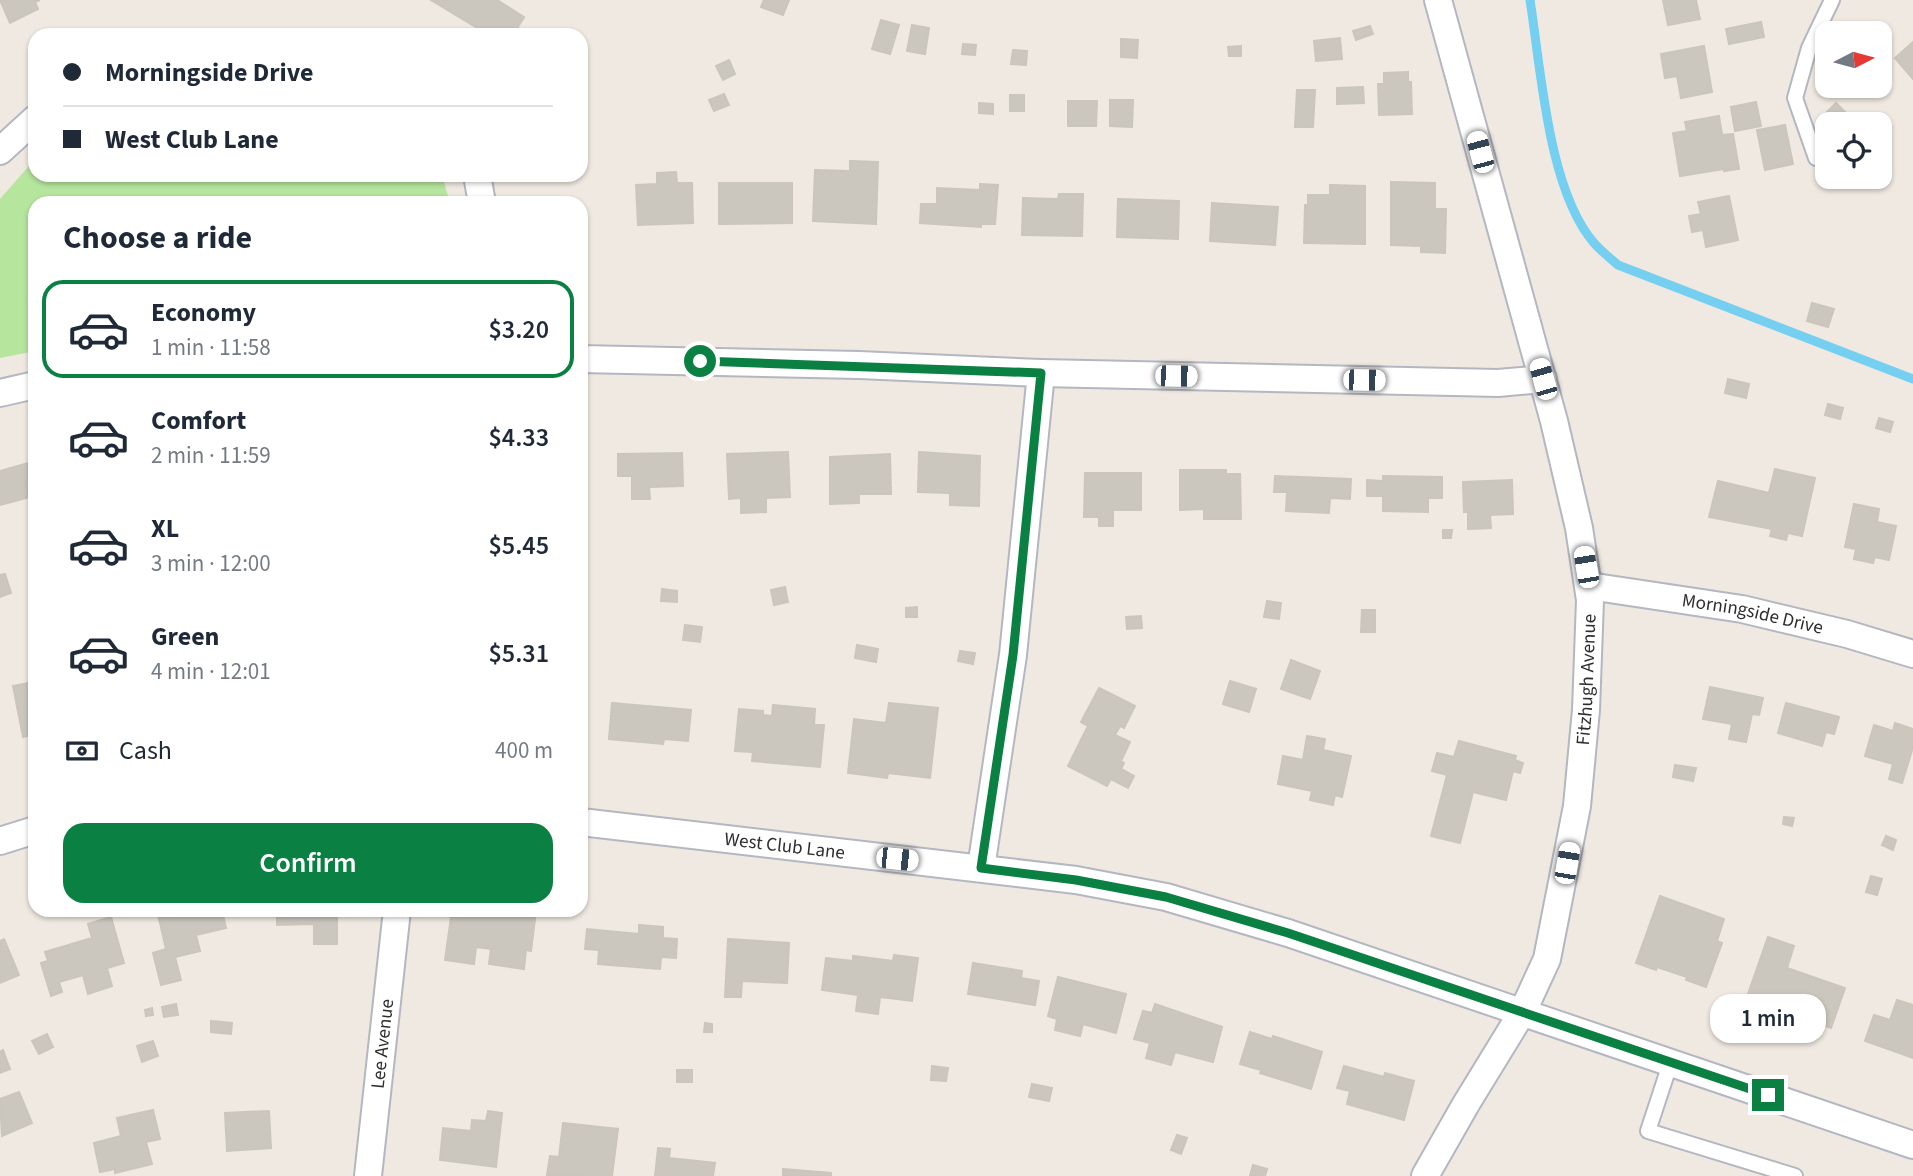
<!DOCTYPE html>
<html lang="en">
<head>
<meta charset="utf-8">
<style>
	body { margin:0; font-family:"Source Sans 3",sans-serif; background:#f2f2f3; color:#1f2937; height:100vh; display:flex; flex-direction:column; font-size:26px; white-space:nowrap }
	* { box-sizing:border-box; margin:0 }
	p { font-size:23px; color:#747a83 }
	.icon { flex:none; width:38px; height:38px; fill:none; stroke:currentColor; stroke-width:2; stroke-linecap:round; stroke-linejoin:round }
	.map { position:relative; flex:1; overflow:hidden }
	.details { position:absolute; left:28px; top:196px; width:560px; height:721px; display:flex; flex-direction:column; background:#fff; border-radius:21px; box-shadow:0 2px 5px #0004 }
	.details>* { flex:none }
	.top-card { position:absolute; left:28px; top:28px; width:560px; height:154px; border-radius:21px; box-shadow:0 2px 5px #0004; display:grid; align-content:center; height:154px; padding:0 35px; background:#fff }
	.needle { width:46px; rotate:84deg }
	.controls { position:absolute; left:1815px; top:21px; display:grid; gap:14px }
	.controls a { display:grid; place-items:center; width:77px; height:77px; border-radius:14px; background:#fff; box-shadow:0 2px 5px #0004; font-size:35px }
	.end { position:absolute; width:32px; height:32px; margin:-16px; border:9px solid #0b8043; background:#fff; box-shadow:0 0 0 4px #fff }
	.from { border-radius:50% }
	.bubble { position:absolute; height:49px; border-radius:21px; background:#fff; box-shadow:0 2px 5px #0004; font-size:23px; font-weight:600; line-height:49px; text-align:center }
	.car { position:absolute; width:21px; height:42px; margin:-21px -10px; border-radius:9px; box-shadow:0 0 5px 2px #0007; background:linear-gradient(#fff 24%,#345 0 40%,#fff 0 76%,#345 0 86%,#fff 0) }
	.top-card b { display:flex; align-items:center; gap:24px; height:66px; font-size:26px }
	.top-card b+b { border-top:2px solid #e0e1e3 }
	.top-card i { width:18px; height:18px; background:#1f2937 }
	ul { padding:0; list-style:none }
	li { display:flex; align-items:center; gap:21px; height:98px; margin:0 14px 10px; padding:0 21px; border:4px solid transparent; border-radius:21px }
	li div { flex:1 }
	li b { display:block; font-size:26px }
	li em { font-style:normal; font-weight:600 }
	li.on { border-color:#0b8043 }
	li>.icon { width:63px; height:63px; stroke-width:1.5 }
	h2 { padding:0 35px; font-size:32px; line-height:84px }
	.pay { display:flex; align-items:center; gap:18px; height:77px; padding:0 35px; font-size:26px }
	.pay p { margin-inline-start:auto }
	.action { display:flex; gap:14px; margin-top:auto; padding:14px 35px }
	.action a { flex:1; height:80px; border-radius:21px; background:#0b8043; color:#fff; font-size:28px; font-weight:600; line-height:80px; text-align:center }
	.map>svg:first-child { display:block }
	.green { fill:#b6e59e }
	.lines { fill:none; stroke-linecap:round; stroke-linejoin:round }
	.stream { stroke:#75cff0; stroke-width:9 }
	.building { fill:#cbc7bf; stroke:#cbc5ba; stroke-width:2 }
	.lane-casing { stroke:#b4b7c1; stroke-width:18 }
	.street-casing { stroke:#b4b7c1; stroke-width:30 }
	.lane { stroke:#fff; stroke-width:14 }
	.street { stroke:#fff; stroke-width:26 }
	.route { stroke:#0b8043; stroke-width:9 }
	.labels { text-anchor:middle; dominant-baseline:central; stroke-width:6; stroke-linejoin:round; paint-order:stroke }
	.street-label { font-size:19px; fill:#2e2e2e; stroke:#fff }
</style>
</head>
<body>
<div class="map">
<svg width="1913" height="1176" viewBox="0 0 1913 1176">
	<rect width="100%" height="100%" fill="#efe9e1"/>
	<path class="green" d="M35 159V175H442L450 203H35V351L0 358V199Z"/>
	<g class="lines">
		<path class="stream" d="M1530 0C1541 69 1548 190 1594 243 1601 251 1610 258 1618 265L1913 379"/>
	</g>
	<path class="building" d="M0 0H40L35 2 38 9 10 23Z
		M431 0H497L524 17 513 35H489Z
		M764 0H789L783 15 761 7Z
		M1663 0H1696L1700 19 1668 25Z
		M881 20 899 25 890 54 872 49Z
		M1761 22 1764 37 1729 44 1726 29Z
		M912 25 929 28 925 54 907 51Z
		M1871 25 1878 33H1861Z
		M1370 26 1373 34 1356 40 1353 31Z
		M1880 35 1889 44 1880 53Z
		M1340 38 1342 59 1316 61 1314 41Z
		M1121 39 1138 40 1137 58 1121 57Z
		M1913 42V79L1895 58Z
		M963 44 976 45 975 55 962 54Z
		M1241 46V56H1229L1228 47Z
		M1704 46 1712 92 1681 98 1677 76 1665 78 1661 54Z
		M1013 50 1027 51 1026 65 1011 64Z
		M729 60 735 74 723 80 716 66Z
		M1408 72V82H1411L1412 114 1379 115 1378 84H1384V73Z
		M1363 87 1364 103 1337 104V88Z
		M1297 90H1315L1313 127H1295Z
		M724 94 729 105 714 111 709 100Z
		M1010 95H1024V111H1010Z
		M1110 100H1133L1132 127 1110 126Z
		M1068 101H1097L1096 126H1068Z
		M1756 102 1761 126 1735 131 1731 107Z
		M979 103 993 104V114L979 113Z
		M1836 103 1857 124H1827V127L1819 120Z
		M581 109 587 122 581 125Z
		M1719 116 1722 135 1733 134 1739 169 1724 171V169L1680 176 1673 133 1687 131 1685 122Z
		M1785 125 1793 164 1765 170 1757 130Z
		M1880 158 1888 167 1880 176Z
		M850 161 878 162 876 224 813 221 815 170 850 171Z
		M676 172 677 183H692L693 223 638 225 636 185 657 184V173Z
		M1865 177H1879L1872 184Z
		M1391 182 1435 183V209H1446L1445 253 1421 252V246L1391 245Z
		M719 183H792V223L719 224Z
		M980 184 998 185 995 224H981V227L920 223 921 204H937V188L980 190Z
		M1330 185 1365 186V244L1304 243 1305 205H1308V195H1330Z
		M1059 194H1083L1082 236 1022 235 1023 198 1058 199Z
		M1729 196 1738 240 1706 247 1703 230 1692 232 1689 216 1701 214 1698 202Z
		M1118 199 1179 201 1178 239 1117 237Z
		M1212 203 1278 207 1275 245 1210 241Z
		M1812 303 1834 309 1828 327 1807 321Z
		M1728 379 1749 384 1746 398 1725 393Z
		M1828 404 1843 408 1840 419 1825 415Z
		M1879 418 1893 422 1890 432 1876 428Z
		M788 452 790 497 766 498V512L741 513V498L729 499 727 454Z
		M919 452 980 456 979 506 950 505V493L918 492Z
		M682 453 683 486 649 487 650 499H632V476H618V454Z
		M890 454 891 494H859V503L830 504V457Z
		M35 461V483L27 485 30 497 0 505V471Z
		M1775 469 1815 478 1802 536 1788 533 1786 540 1770 536 1772 529 1709 517 1718 481 1769 493Z
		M1180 470H1226V474H1240L1241 519H1204V509L1180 510Z
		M1085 473H1141V510H1113V526H1099V517H1084Z
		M1275 476 1351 479 1350 499 1330 498 1329 513 1286 511 1287 492H1274Z
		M1383 476 1442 477V498H1428V512L1383 511V496H1367V480L1383 481Z
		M1512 480 1513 514 1490 515 1491 528 1468 529V512H1464L1463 482Z
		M1854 504 1879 509 1877 522 1896 526 1889 560 1875 557 1873 563 1854 559 1856 549 1845 547Z
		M1443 530H1452L1451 538H1443Z
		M5 574 11 593 0 597V575Z
		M785 587 788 602 774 605 771 590Z
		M662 589 677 591V602L661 601Z
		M1267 601 1281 603 1279 619 1264 617Z
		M917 607V617H906V608Z
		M1362 610H1375V632H1361Z
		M1141 616 1142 628 1127 629 1126 617Z
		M685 625 702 627 700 642 683 640Z
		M857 645 878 649 876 662 855 658Z
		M960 651 975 653 973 664 958 661Z
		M1291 660 1320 671 1310 699 1281 689Z
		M1230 681 1256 689 1249 712 1223 704Z
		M29 683 31 690 35 689V734L23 737 13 686Z
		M1710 687 1763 698 1759 715 1752 714 1746 742 1729 739 1732 724 1703 719Z
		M1099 688 1135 706 1124 728 1120 726 1115 735 1130 742 1121 761 1124 763 1121 769 1134 776 1128 788 1111 779 1107 786 1068 766 1088 726 1081 722Z
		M612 703 691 710 688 741 664 739 663 744 609 739Z
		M889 703 938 708 930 778 888 773 887 778 848 773 854 719 886 723Z
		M1786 703 1839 717 1834 734 1826 732 1822 746 1778 733Z
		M773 705 815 709 814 725H824L820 767 752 761 753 752 735 751 739 709 763 711V715L772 716Z
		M1895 723 1913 729V747L1902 783 1889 779 1893 764 1865 756 1874 725 1893 731Z
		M1307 736 1325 739 1323 750 1351 756 1342 797 1335 795 1333 805 1310 800 1312 791 1278 784 1283 756 1303 760Z
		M1459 741 1516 756 1515 760 1523 763 1520 773 1513 771 1506 800 1473 792 1460 843 1431 836 1447 775 1432 771 1437 753 1454 757Z
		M1675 765 1696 768 1693 781 1673 777Z
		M1784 817 1794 818 1792 826 1783 824Z
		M1886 836 1896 840 1893 850 1882 845Z
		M1871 876 1882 879 1877 895 1866 892Z
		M1660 896 1724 919 1717 941 1722 943 1706 987 1686 980 1687 977 1657 967 1656 970 1636 963Z
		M157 910H222L226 928 196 935 200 951 175 957 181 980 161 985 153 953 166 949Z
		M277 910H337V944H314V924L277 925Z
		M452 910 536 911 531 951 526 950 524 969 489 964 491 949 476 947 474 964 445 960Z
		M111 917 124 963 107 968 112 986 88 994 83 975 59 982 62 992 51 996 41 963 48 961 45 952 92 938 88 924Z
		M639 925 663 927V938L677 939 676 958 661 957 660 969 598 964 599 950 585 949 587 929 639 934Z
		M1768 937 1794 946 1787 968 1845 988 1831 1028 1788 1011 1787 1013 1762 1005 1763 1003 1747 997Z
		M4 939 19 975 0 983V941Z
		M728 939 789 943 787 983 742 981 741 997H725Z
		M894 955 918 958 912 1001 880 997 878 1014 856 1011 858 995 822 990 826 958 853 961V956L893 961Z
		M973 963 1022 971 1021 978 1039 981 1035 1005 968 994Z
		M1058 977 1126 994 1116 1033 1083 1024 1080 1036 1055 1030 1057 1019 1048 1016Z
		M1897 1000 1913 1005V1058L1865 1041 1874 1015 1890 1020Z
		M176 1004 178 1015 164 1017 162 1007Z
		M1155 1004 1222 1027 1213 1062 1175 1052 1171 1065 1146 1058 1150 1043 1134 1039 1143 1011 1152 1013Z
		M152 1008 153 1015 146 1016 145 1010Z
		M211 1021 232 1023 231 1034 211 1032Z
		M705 1023 712 1024V1032H704Z
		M1250 1032 1272 1039 1273 1036 1322 1052 1311 1089 1260 1073 1261 1070 1240 1064Z
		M47 1034 53 1047 39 1054 32 1041Z
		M153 1041 158 1056 142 1062 137 1046Z
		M3 1050 10 1069 0 1073V1052Z
		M932 1066 948 1068 946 1081 931 1080Z
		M1344 1066 1384 1077 1385 1073 1414 1081 1404 1120 1347 1104 1350 1091 1337 1088Z
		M677 1070H692V1082H677Z
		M1032 1084 1052 1088 1049 1101 1029 1097Z
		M19 1092 32 1123 2 1136 0 1099Z
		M153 1110 160 1139 146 1142 152 1164 115 1173V1169L100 1172 94 1143 121 1136 117 1118Z
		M269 1111 271 1148 227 1151 225 1113Z
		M488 1111 502 1113 496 1167 440 1160 443 1128 471 1131 472 1120 486 1121Z
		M563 1123 618 1129 612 1176 547 1175 550 1156 559 1157Z
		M1177 1135 1187 1138 1181 1154 1171 1150Z
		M658 1148 670 1149 669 1158 715 1163 713 1176H655Z
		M1253 1165 1267 1169 1265 1176H1250Z
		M783 1169 831 1173V1176H783Z"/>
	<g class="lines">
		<defs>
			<path id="lane" d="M1816 158 1795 98 1809 48 1832 0
				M1671 1061 1648 1131 1795 1176"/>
			<g id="street">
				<path d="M0 151 35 119"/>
				<path d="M477 175 482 203"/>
				<path d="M581 359 859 365 1041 373 1498 383 1543 379"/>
				<path d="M0 393 35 385"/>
				<path id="s1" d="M1589 586 1742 609 1847 634 1913 654"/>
				<path id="s2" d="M581 822 1076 880 1166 897 1288 933 1913 1145"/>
				<path d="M0 841 35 830"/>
				<path d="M981 868 1013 655 1041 373"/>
				<path id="s3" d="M368 1176 397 910"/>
				<path id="s4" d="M1425 1176 1466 1104 1523 1011 1547 959 1577 806 1586 710 1590 600 1579 528 1554 421 1438 0"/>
			</g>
		</defs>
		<use href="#lane" class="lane-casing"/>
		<use href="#street" class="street-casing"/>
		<use href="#lane" class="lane"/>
		<use href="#street" class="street"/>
	</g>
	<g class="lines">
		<path class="route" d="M700 361 1041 373 1013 655 981 868 1076 880 1166 897 1288 933 1768 1095"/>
	</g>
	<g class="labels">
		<g class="street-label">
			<text stroke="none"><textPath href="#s1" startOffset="166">Morningside Drive</textPath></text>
			<text stroke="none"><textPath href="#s4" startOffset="532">Fitzhugh Avenue</textPath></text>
			<text stroke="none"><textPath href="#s2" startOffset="205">West Club Lane</textPath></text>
			<text stroke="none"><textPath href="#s3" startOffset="133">Lee Avenue</textPath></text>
		</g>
	</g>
</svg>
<div class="controls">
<a><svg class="needle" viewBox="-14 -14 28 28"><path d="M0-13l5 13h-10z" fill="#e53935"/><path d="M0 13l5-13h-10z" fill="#747a83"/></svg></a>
<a><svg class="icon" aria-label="locate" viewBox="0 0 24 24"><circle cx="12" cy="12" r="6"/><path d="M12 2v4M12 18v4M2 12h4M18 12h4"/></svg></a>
</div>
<i class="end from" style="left:700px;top:361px"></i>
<i class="end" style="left:1768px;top:1095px"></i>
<div class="bubble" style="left:1710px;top:994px;width:116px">1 min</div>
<i class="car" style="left:1480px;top:152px;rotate:345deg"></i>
<i class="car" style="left:1176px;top:376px;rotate:91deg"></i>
<i class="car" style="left:1543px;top:379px;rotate:344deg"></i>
<i class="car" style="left:1364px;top:380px;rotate:91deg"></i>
<i class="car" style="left:1586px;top:567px;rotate:350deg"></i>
<i class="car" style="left:897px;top:859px;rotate:96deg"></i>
<i class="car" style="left:1567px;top:863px;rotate:10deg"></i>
<div class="top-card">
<b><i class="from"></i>Morningside Drive</b>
<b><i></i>West Club Lane</b>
</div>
<section class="details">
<h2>Choose a ride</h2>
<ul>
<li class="on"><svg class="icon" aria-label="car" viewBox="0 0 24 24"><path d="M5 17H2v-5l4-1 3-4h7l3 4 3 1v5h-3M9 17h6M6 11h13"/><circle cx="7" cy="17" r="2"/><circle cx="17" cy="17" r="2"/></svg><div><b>Economy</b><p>1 min · 11:58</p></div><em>$3.20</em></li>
<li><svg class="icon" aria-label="car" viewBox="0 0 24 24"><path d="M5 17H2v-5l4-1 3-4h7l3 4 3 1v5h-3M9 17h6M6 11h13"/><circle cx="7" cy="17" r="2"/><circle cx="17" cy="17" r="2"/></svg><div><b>Comfort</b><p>2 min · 11:59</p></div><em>$4.33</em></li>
<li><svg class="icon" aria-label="car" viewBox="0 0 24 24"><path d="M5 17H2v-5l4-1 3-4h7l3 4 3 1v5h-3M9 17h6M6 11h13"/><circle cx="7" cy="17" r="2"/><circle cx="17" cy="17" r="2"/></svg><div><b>XL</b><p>3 min · 12:00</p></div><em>$5.45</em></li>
<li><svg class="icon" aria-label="car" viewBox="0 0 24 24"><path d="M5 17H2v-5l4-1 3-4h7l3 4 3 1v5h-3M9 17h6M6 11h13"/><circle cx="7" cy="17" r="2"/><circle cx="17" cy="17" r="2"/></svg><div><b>Green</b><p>4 min · 12:01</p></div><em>$5.31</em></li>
</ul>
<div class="pay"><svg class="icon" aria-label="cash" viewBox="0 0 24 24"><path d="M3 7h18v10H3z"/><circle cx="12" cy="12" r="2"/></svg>Cash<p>400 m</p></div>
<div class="action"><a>Confirm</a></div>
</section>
</div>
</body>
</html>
